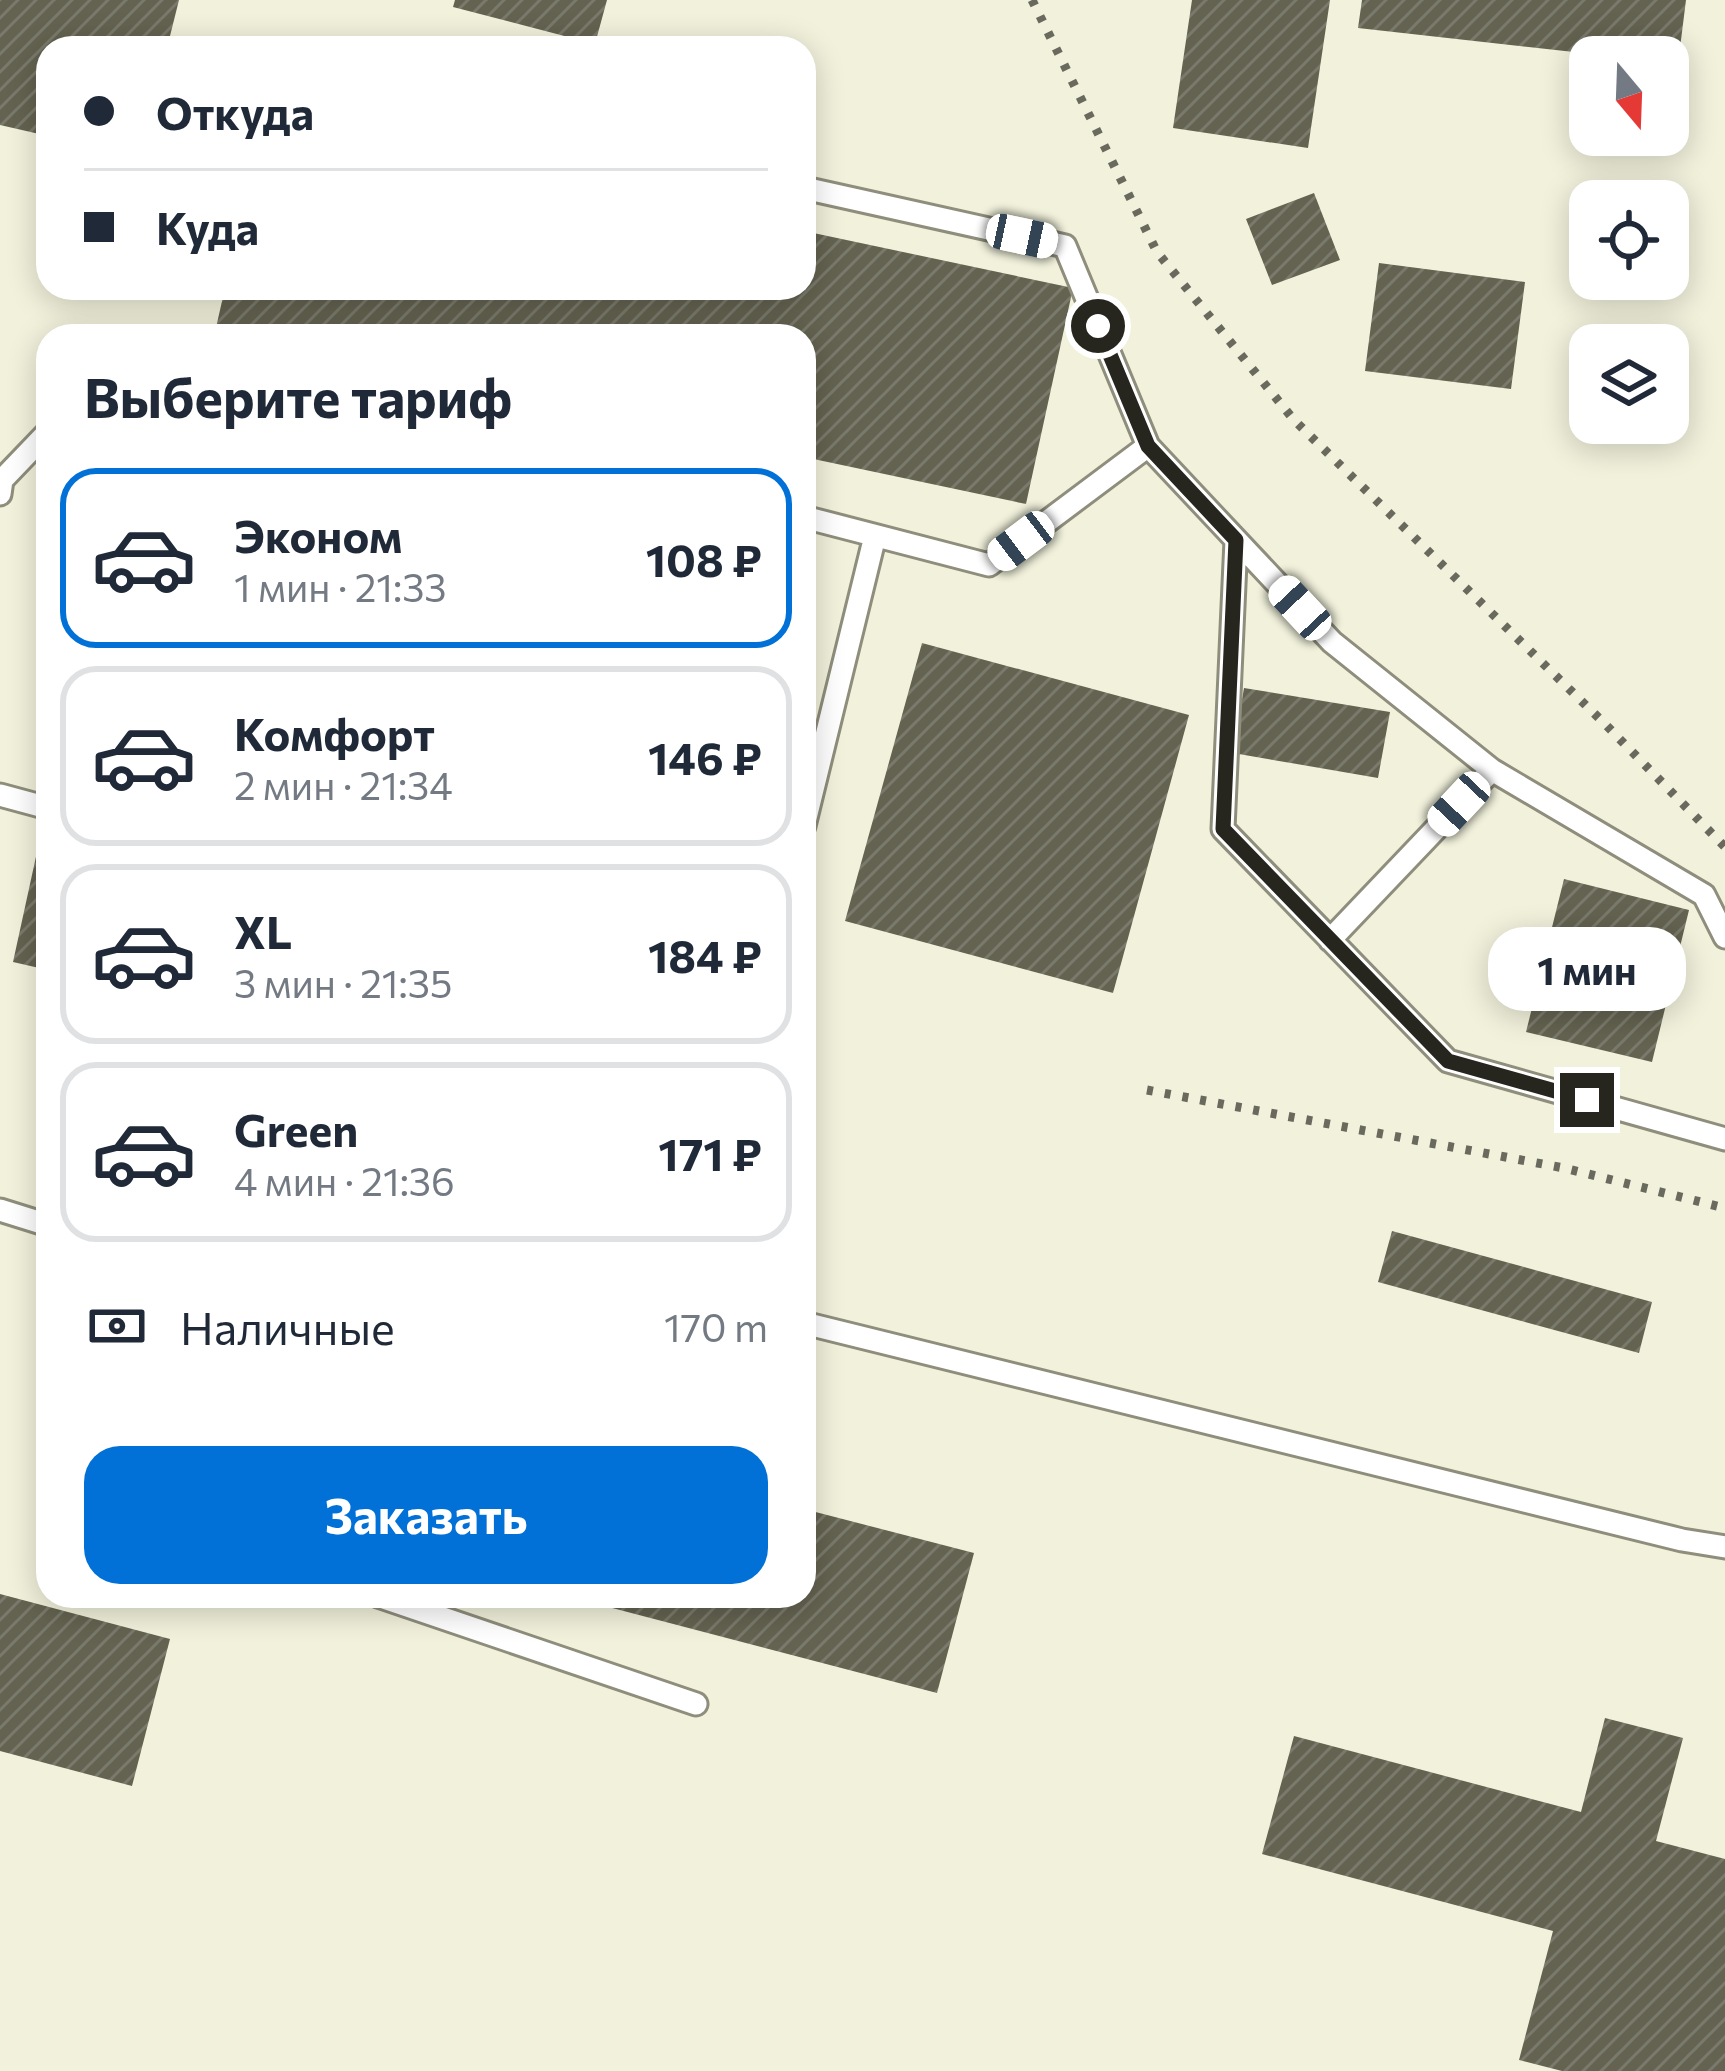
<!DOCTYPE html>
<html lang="ru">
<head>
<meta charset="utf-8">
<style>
	body { margin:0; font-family:Commissioner,sans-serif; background:#f2f2f3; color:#1f2937; height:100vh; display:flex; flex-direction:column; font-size:45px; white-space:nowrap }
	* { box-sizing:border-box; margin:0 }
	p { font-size:39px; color:#747a83 }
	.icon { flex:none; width:66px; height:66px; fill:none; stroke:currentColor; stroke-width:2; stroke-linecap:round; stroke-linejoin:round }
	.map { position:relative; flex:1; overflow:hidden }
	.sheet { position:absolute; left:36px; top:324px; width:780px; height:1284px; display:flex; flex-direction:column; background:#fff; border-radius:36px; box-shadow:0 6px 30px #0003 }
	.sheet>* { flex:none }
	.top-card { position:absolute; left:36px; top:36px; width:780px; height:264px; border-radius:36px; box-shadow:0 6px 30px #0003; display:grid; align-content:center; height:264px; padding:0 48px; background:#fff }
	.needle { width:78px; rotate:161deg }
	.tools { position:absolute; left:1569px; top:36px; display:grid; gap:24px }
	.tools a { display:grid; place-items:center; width:120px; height:120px; border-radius:24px; background:#fff; box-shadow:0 6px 30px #0003; font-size:60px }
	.end { position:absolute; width:54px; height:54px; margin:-27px; border:15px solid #26251e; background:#fff; box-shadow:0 0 0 6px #fff }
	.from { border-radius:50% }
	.bubble { position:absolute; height:84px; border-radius:36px; background:#fff; box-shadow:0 6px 30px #0003; font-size:39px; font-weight:700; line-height:84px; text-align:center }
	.car { position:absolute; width:36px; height:72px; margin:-36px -18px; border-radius:15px; box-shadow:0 0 9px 3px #0007; background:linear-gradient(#fff 24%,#345 0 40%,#fff 0 76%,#345 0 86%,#fff 0) }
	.top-card b { display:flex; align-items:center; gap:42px; height:114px; font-size:45px }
	.top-card b+b { border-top:3px solid #e0e1e3 }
	.top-card i { width:30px; height:30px; background:#1f2937 }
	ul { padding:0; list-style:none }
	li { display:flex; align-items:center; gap:36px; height:180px; margin:0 24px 18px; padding:0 24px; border:6px solid #e0e1e3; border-radius:36px }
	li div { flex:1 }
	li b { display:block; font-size:45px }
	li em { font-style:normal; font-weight:700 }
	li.selected { border-color:#0171d8 }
	li>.icon { width:108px; height:108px; stroke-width:1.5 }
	h2 { padding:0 48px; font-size:54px; line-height:144px }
	.pay { display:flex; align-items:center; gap:30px; height:132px; padding:0 48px; font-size:45px }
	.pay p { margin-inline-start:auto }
	.cta { display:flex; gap:24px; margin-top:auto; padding:24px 48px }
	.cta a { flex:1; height:138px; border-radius:36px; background:#0171d8; color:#fff; font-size:48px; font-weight:700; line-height:138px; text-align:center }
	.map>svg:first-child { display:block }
	.building { fill:url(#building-hatch) }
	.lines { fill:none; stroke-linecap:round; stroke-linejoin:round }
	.lane-casing { stroke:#8f8e7c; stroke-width:27 }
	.lane { stroke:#fff; stroke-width:21 }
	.rail { stroke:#6a695e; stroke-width:9; stroke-dasharray:6 12; stroke-linecap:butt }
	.route { stroke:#26251e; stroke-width:15 }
</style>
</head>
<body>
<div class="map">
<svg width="1725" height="2071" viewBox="0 0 1725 2071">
	<defs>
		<pattern id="building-hatch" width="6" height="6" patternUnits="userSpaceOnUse" patternTransform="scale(3)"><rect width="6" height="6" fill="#646351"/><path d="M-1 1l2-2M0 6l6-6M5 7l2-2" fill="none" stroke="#7a7a6c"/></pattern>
	</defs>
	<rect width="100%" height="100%" fill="#f1f1dc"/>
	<path class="building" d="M0 0H179L167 48H48V136L0 125Z
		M455 0H607L595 44 453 7Z
		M1192 0H1330L1308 148 1173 128Z
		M1362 0H1686L1678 64 1668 62V57H1619L1358 28Z
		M1314 193 1340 260 1272 285 1246 219Z
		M804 231 1073 288 1026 504 804 457V336H235L215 332 225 288H804Z
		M1379 263 1525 282 1511 389 1365 371Z
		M922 643 1189 715 1113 993 845 921Z
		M1244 688 1390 712 1378 778 1233 753Z
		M37 852 48 854V970L13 962Z
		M1564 879 1689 910 1652 1062 1526 1032Z
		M1392 1231 1652 1302 1639 1353 1378 1282Z
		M804 1509 974 1553 937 1693 597 1604 599 1596H804Z
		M0 1594 170 1639 132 1786 0 1751Z
		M1605 1718 1683 1738 1656 1841 1725 1859V2071H1562L1519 2060 1553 1931 1262 1854 1294 1736 1581 1812Z"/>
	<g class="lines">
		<defs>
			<path id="lane" d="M804 188 1065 246 1148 446 1332 642 1492 770 1704 895 1725 937
				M0 494 2 480 48 432
				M804 517 989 565 1148 446
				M1236 540 1223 829 1448 1061 1725 1139
				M0 795 48 808
				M804 826 875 536
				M1330 940 1492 770
				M0 1210 48 1225
				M804 1323 1682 1540 1725 1547
				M378 1596 696 1704"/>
		</defs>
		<use href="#lane" class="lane-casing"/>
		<use href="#lane" class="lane"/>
		<path class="rail" d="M1032 0 1157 252 1294 420 1605 724 1725 847
			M1147 1090 1564 1168 1725 1208"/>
	</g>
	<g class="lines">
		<path class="route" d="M1098 326 1148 446 1236 540 1223 829 1448 1061 1587 1100"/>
	</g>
</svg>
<div class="tools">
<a><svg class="needle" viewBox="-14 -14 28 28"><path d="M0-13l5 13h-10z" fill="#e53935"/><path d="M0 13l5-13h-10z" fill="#747a83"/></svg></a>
<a><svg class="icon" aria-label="locate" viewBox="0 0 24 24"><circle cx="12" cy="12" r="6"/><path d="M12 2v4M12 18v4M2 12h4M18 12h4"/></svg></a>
<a><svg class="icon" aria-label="layers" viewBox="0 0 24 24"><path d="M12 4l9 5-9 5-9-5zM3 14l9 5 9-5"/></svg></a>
</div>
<i class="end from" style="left:1098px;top:326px"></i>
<i class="end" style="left:1587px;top:1100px"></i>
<div class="bubble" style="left:1488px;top:927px;width:198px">1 мин</div>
<i class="car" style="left:1022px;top:236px;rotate:102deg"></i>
<i class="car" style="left:1021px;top:541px;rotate:233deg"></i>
<i class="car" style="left:1300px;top:608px;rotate:317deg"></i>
<i class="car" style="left:1459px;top:804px;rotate:223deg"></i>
<div class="top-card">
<b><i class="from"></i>Откуда</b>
<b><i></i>Куда</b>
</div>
<section class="sheet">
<h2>Выберите тариф</h2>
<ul>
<li class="selected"><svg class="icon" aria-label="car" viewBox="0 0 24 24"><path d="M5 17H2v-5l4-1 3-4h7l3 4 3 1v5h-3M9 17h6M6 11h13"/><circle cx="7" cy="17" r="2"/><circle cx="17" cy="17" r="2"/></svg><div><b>Эконом</b><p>1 мин · 21:33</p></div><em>108 ₽</em></li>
<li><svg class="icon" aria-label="car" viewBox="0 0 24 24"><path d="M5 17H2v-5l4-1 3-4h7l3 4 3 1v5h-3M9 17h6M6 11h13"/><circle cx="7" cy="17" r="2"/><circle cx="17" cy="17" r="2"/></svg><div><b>Комфорт</b><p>2 мин · 21:34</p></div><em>146 ₽</em></li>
<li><svg class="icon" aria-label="car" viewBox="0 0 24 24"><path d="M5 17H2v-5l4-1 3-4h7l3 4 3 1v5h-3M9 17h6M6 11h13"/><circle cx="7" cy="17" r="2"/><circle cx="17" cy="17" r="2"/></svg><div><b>XL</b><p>3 мин · 21:35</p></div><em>184 ₽</em></li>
<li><svg class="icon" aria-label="car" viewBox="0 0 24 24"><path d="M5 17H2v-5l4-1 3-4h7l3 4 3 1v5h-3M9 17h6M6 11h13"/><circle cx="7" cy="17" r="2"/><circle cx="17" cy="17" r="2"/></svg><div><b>Green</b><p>4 мин · 21:36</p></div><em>171 ₽</em></li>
</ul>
<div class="pay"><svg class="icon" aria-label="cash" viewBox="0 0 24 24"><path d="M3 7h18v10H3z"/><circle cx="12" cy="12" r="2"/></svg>Наличные<p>170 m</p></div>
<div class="cta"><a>Заказать</a></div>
</section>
</div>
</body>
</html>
